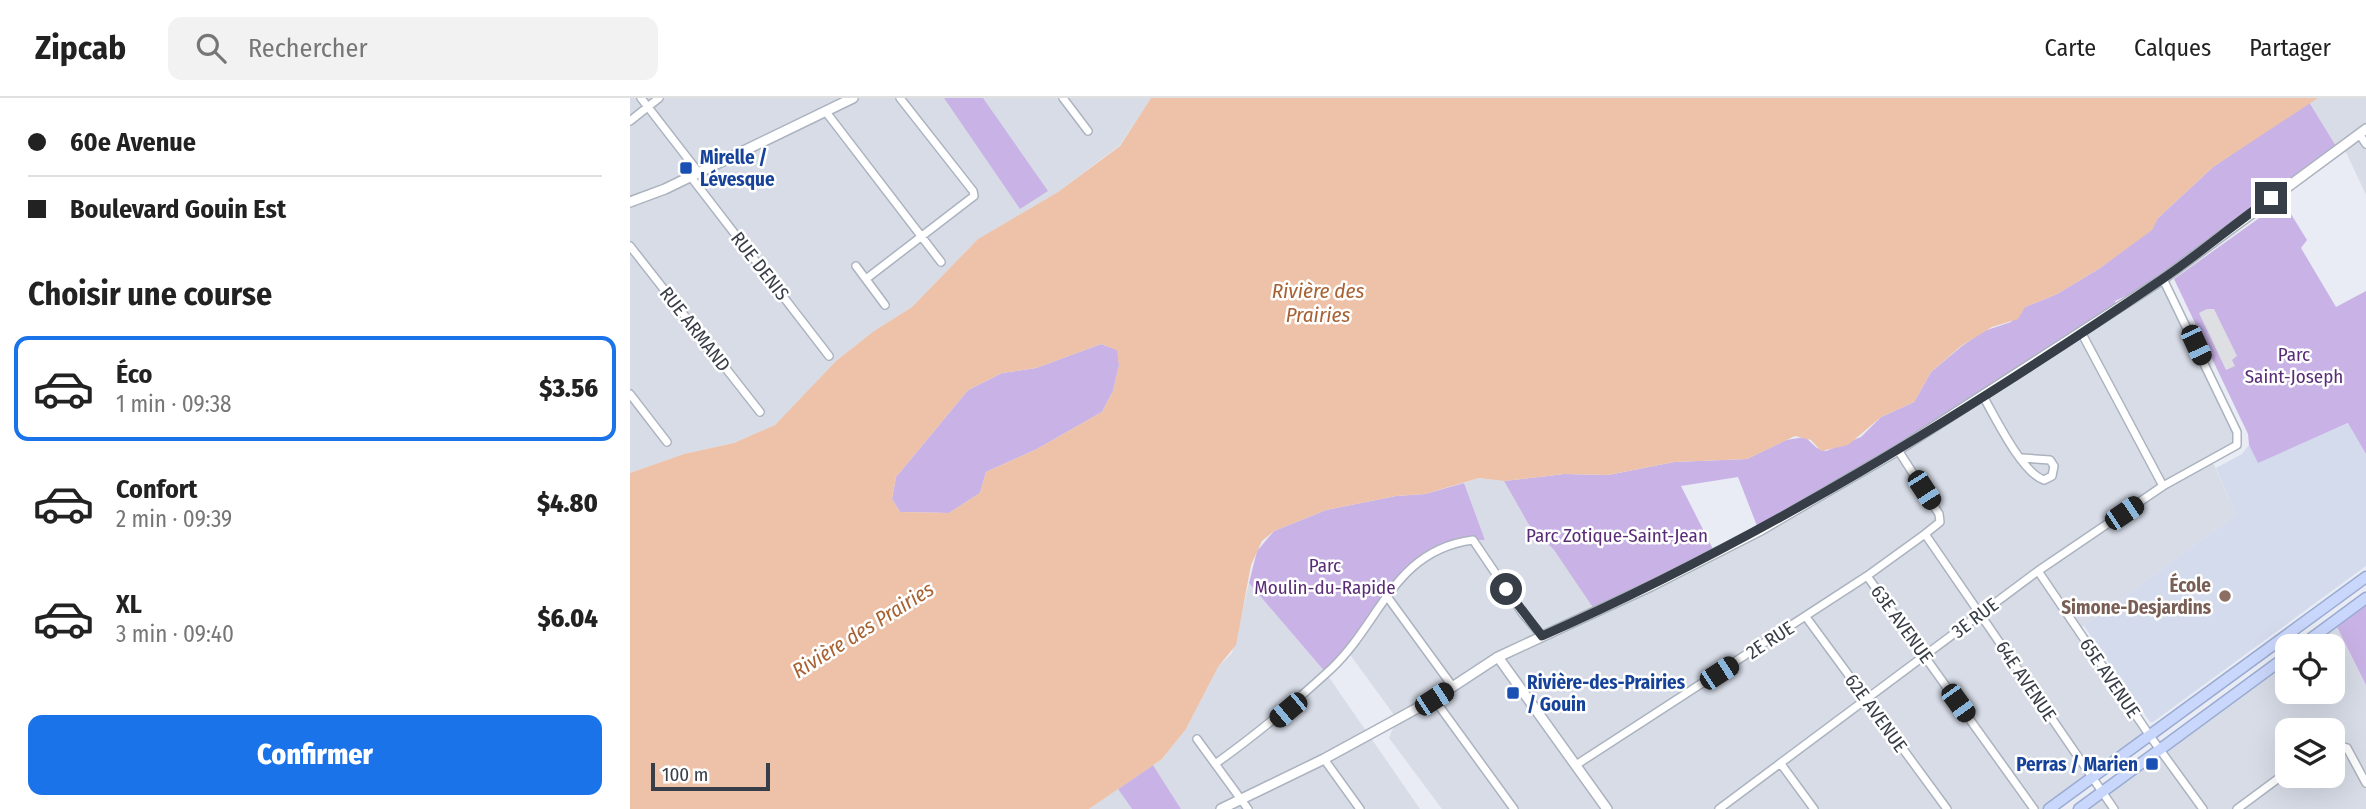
<!DOCTYPE html>
<html lang="fr">
<head>
<meta charset="utf-8">
<style>
	body { margin:0; font-family:"Fira Sans Condensed",sans-serif; background:#f2f2f2; color:#222; height:100vh; display:flex; flex-direction:column; font-size:26px; white-space:nowrap }
	* { box-sizing:border-box; margin:0 }
	p { font-size:23px; color:#767676 }
	.icon { flex:none; width:38px; height:38px; fill:none; stroke:currentColor; stroke-width:2; stroke-linecap:round; stroke-linejoin:round }
	.map { position:relative; flex:1; overflow:hidden }
	.panel { display:flex; flex-direction:column; background:#fff; width:630px }
	.panel>* { flex:none }
	.top-card { display:grid; align-content:center; height:154px; padding:0 28px; background:#fff }
	.tools { position:absolute; left:1645px; top:536px; display:grid; gap:14px }
	.tools a { display:grid; place-items:center; width:70px; height:70px; border-radius:14px; background:#fff; box-shadow:0 7px 28px #0002; font-size:35px }
	.scale { position:absolute; left:21px; bottom:18px; width:119px; box-sizing:border-box; padding-left:7px; border:4px solid #373e47; border-top:0; font-size:19px; line-height:24px; white-space:nowrap; color:#373e47; -webkit-text-stroke:5px #fff; paint-order:stroke }
	.end { position:absolute; width:32px; height:32px; margin:-16px; border:9px solid #373e47; background:#fff; box-shadow:0 0 0 4px #fff }
	.from { border-radius:50% }
	.car { position:absolute; width:21px; height:42px; margin:-21px -10px; border-radius:9px; box-shadow:0 0 5px 2px #0007; background:linear-gradient(#222 24%,#8ab4d8 0 40%,#222 0 76%,#8ab4d8 0 86%,#222 0) }
	.top-card b { display:flex; align-items:center; gap:24px; height:66px; font-size:26px }
	.top-card b+b { border-top:2px solid #e0e0e0 }
	.top-card i { width:18px; height:18px; background:#222 }
	ul { padding:0; list-style:none }
	li { display:flex; align-items:center; gap:21px; height:105px; margin:0 14px 10px; padding:0 14px; border:4px solid transparent; border-radius:14px }
	li div { flex:1 }
	li b { display:block; font-size:26px }
	li em { font-style:normal; font-weight:800 }
	li.active { border-color:#1a73e8 }
	li>.icon { width:63px; height:63px; stroke-width:1.5 }
	h2 { padding:0 28px; font-size:32px; line-height:84px }
	.action { display:flex; gap:14px; margin-top:auto; padding:14px 28px }
	.action a { flex:1; height:80px; border-radius:14px; background:#1a73e8; color:#fff; font-size:28px; font-weight:800; line-height:80px; text-align:center }
	header { display:flex; align-items:center; gap:42px; box-sizing:border-box; height:98px; padding:0 35px; background:#fff; border-bottom:2px solid #e0e0e0 }
	header strong { font-size:33px }
	nav { display:flex; gap:38px; margin-inline-start:auto; font-size:24px }
	.search { width:490px; height:63px; background:#f2f2f2; display:flex; align-items:center; gap:18px; box-sizing:border-box; padding:0 24px; border-radius:14px; color:#767676; font-size:26px }
	main { display:flex; flex:1; min-height:0 }
	.map>svg:first-child { display:block }
	.residential { fill:#d7dce7; fill-rule:evenodd }
	.education { fill:#d3dbec }
	.green { fill:#c9b3e6 }
	.parking { fill:#dddfe2 }
	.water { fill:#eec2a8; fill-rule:evenodd }
	.lines { fill:none; stroke-linecap:round; stroke-linejoin:round }
	.minor-casing { stroke:#abb3bf; stroke-width:10 }
	.tertiary-casing { stroke:#abb3bf; stroke-width:12 }
	.secondary-casing { stroke:#9aabd1; stroke-width:13 }
	.minor { stroke:#fff; stroke-width:7 }
	.tertiary { stroke:#fff; stroke-width:9 }
	.secondary { stroke:#cad7fc; stroke-width:10 }
	.route { stroke:#373e47; stroke-width:9 }
	.transit-dot { fill:#1a4fb4; stroke:#fff; stroke-width:2.5 }
	.education-dot { fill:#8d6e63; stroke:#fff; stroke-width:2.5 }
	.labels { text-anchor:middle; dominant-baseline:central; stroke-width:5; stroke-linejoin:round; paint-order:stroke }
	.transit-label { font-size:19px; font-weight:bold; fill:#164399; stroke:#fff; text-anchor:start }
	.street-label { font-size:19px; fill:#373e47; stroke:#fff }
	.park-label { font-size:19px; fill:#592c77; stroke:#fff }
	.education-label { font-size:19px; font-weight:bold; fill:#785e54; stroke:#fff; text-anchor:end }
	.water-label { font-size:21px; font-style:italic; fill:#a76132; stroke:#fff }
</style>
</head>
<body>
<header>
<strong>Zipcab</strong>
<div class="search"><svg class="icon" aria-label="search" viewBox="0 0 24 24"><circle cx="10" cy="10" r="6"/><path d="M15 15l6 6"/></svg>Rechercher</div>
<nav><a>Carte</a><a>Calques</a><a>Partager</a></nav>
</header>
<main>
<section class="panel">
<div class="top-card">
<b><i class="from"></i>60e Avenue</b>
<b><i></i>Boulevard Gouin Est</b>
</div>
<h2>Choisir une course</h2>
<ul>
<li class="active"><svg class="icon" aria-label="car" viewBox="0 0 24 24"><path d="M5 17H2v-5l4-1 3-4h7l3 4 3 1v5h-3M9 17h6M6 11h13"/><circle cx="7" cy="17" r="2"/><circle cx="17" cy="17" r="2"/></svg><div><b>Éco</b><p>1 min · 09:38</p></div><em>$3.56</em></li>
<li><svg class="icon" aria-label="car" viewBox="0 0 24 24"><path d="M5 17H2v-5l4-1 3-4h7l3 4 3 1v5h-3M9 17h6M6 11h13"/><circle cx="7" cy="17" r="2"/><circle cx="17" cy="17" r="2"/></svg><div><b>Confort</b><p>2 min · 09:39</p></div><em>$4.80</em></li>
<li><svg class="icon" aria-label="car" viewBox="0 0 24 24"><path d="M5 17H2v-5l4-1 3-4h7l3 4 3 1v5h-3M9 17h6M6 11h13"/><circle cx="7" cy="17" r="2"/><circle cx="17" cy="17" r="2"/></svg><div><b>XL</b><p>3 min · 09:40</p></div><em>$6.04</em></li>
</ul>
<div class="action"><a>Confirmer</a></div>
</section>
<div class="map">
<svg width="1736" height="711" viewBox="0 0 1736 711">
	<rect width="100%" height="100%" fill="#e9ecf4"/>
	<path class="residential" d="M0 0H521L490 47 428 94 348 141 282 209 244 233 206 263 145 327 104 345 54 356 0 375Z
		M1688 0H1736V97L1716 54 1709 53 1679 4Z
		M1533 181 1609 344 1582 362 1606 417 1454 528 1447 530 1520 638 1419 711H812L759 640 767 621 716 551 792 460 843 442H855L834 385 849 380 874 383 899 427 924 452 967 514 1085 455Z
		M619 485 696 575 790 711H551L523 667 532 661 556 631 588 569 602 555Z
		M1704 523 1736 587V711H1449L1657 558V593H1703V548H1671ZM1657 632H1703V677H1657Z
		M488 691 502 711H459Z"/>
	<path class="education" d="M1719 325 1736 356V468L1523 624H1520L1454 528 1606 417 1586 370 1612 356 1619 347 1628 364Z"/>
	<path class="green" d="M314 0H353L418 93 390 111Z
		M1679 4 1709 53 1533 181 1485 203 1486 206 1451 234 1129 433 1108 379 1051 388 1085 455 966 514 924 452 899 427 874 383 934 376 978 377 1044 364 1117 361 1156 342 1175 339 1187 350 1196 353 1231 339 1251 319 1284 304 1301 274 1332 248 1354 233 1381 224 1395 209 1427 196 1470 170 1521 132 1528 120 1583 69Z
		M1653 103 1677 142 1671 150 1706 209 1736 193V356L1718 325 1628 365 1619 347 1618 336 1544 181Z
		M471 246 488 252 489 268 483 293 472 314 407 351 356 374 350 395 319 415 270 414 262 401 266 379 338 292 372 275 406 270Z
		M834 385 855 442H843L799 455 745 514 696 575 619 485 627 453 644 433 696 412 766 398 795 396Z
		M1736 507V587L1707 529Z
		M523 667 551 711H502L488 691Z"/>
	<path class="parking" d="M1577 211H1584L1607 258 1602 262 1605 268 1596 272 1569 215Z"/>
	<path class="water" d="M521 0H1688L1583 69 1528 120 1522 132 1470 170 1427 196 1395 209 1388 221 1362 229 1331 248 1301 274 1284 304 1251 319 1218 347 1191 353 1181 342 1165 338 1117 361 1044 364 978 377 934 376 874 383 849 380 795 396 766 398 696 412 644 433 632 443 621 467 606 547 588 569 556 631 532 661 459 711H0V375L54 356 104 345 145 327 206 263 244 233 282 209 348 141 428 94 490 48ZM471 246 487 252 489 268 483 293 472 314 407 351 356 374 350 395 319 415 270 414 262 401 266 379 338 292 372 275 406 270Z"/>
	<g class="lines">
		<defs>
			<path id="minor" d="M11 0 69 75
				M433 0 458 33
				M196 14 311 164
				M0 23 29 0
				M1730 37 1736 46
				M61 79 199 258
				M0 148 130 314
				M226 168 255 207
				M236 181 344 98 343 93 270 0
				M1451 234 1533 388
				M0 296 37 344
				M1353 298C1365 319 1392 375 1414 382L1422 378 1424 368 1420 362 1392 360
				M1268 352 1309 416 1310 424 1295 436 1484 711
				M1408 473 1520 638 1573 711
				M1237 478 1404 711
				M756 497 823 589
				M1176 519 1317 711
				M804 601 884 711
				M567 641 618 711
				M1703 647 1717 650 1736 685
				M694 661 730 711
				M585 666C626 637 664 605 701 571 751 524 764 452 843 442L893 516 912 538
				M1151 666 1184 711
				M946 667 1237 478 1295 436
				M1089 711 1408 473 1533 388 1607 347V334L1533 181
				M1607 711 1657 674"/>
			<path id="tertiary" d="M0 104 35 91 223 0
				M868 559 977 711
				M591 711 694 661 804 601 868 559 1021 488 1129 433 1268 352 1533 181 1736 31"/>
			<path id="secondary" d="M1671 548 1736 500
				M1419 711 1736 479
				M1449 711 1657 558"/>
		</defs>
		<use href="#minor" class="minor-casing"/>
		<use href="#tertiary" class="tertiary-casing"/>
		<use href="#secondary" class="secondary-casing"/>
		<use href="#minor" class="minor"/>
		<use href="#tertiary" class="tertiary"/>
		<use href="#secondary" class="secondary"/>
	</g>
	<g class="lines">
		<path class="route" d="M876 491 912 538C1130 442 1334 316 1531 182 1569 156 1604 126 1641 100"/>
	</g>
	<g class="transit-dot">
		<rect x="49" y="63" width="14" height="14" rx="3.5"/>
		<rect x="876" y="588" width="14" height="14" rx="3.5"/>
		<rect x="1515" y="659" width="14" height="14" rx="3.5"/>
	</g>
	<circle class="education-dot" cx="1595" cy="498" r="7"/>
	<g class="labels">
		<g class="transit-label">
			<text x="70" y="59">Mirelle /<tspan x="70" dy="22">Lévesque</tspan></text>
			<text x="897" y="584">Rivière-des-Prairies<tspan x="897" dy="22">/ Gouin</tspan></text>
			<text x="1508" y="666" text-anchor="end">Perras / Marien</text>
		</g>
		<g class="street-label">
			<text transform="translate(130 168) rotate(52)">RUE DENIS</text>
			<text transform="translate(65 231) rotate(52)">RUE ARMAND</text>
			<text transform="translate(1345 520) rotate(-37)">3E RUE</text>
			<text transform="translate(1272 526) rotate(54)">63E AVENUE</text>
			<text transform="translate(1140 542) rotate(-33)">2E RUE</text>
			<text transform="translate(1480 580) rotate(56)">65E AVENUE</text>
			<text transform="translate(1396 583) rotate(56)">64E AVENUE</text>
			<text transform="translate(1246 615) rotate(54)">62E AVENUE</text>
		</g>
		<g class="park-label">
			<text x="1664" y="256">Parc<tspan x="1664" dy="22">Saint-Joseph</tspan></text>
			<text x="987" y="437">Parc Zotique-Saint-Jean</text>
			<text x="695" y="467">Parc<tspan x="695" dy="22">Moulin-du-Rapide</tspan></text>
		</g>
		<g class="education-label">
			<text x="1581" y="487">École<tspan x="1581" dy="22">Simone-Desjardins</tspan></text>
		</g>
		<g class="water-label">
			<text x="688" y="193">Rivière des<tspan x="688" dy="24">Prairies</tspan></text>
			<text transform="translate(233 532) rotate(-32)">Rivière des Prairies</text>
		</g>
	</g>
</svg>
<div class="tools">
<a><svg class="icon" aria-label="locate" viewBox="0 0 24 24"><circle cx="12" cy="12" r="6"/><path d="M12 2v4M12 18v4M2 12h4M18 12h4"/></svg></a>
<a><svg class="icon" aria-label="layers" viewBox="0 0 24 24"><path d="M12 4l9 5-9 5-9-5zM3 14l9 5 9-5"/></svg></a>
</div>
<div class="scale">100 m</div>
<i class="end from" style="left:876px;top:491px"></i>
<i class="end" style="left:1641px;top:100px"></i>
<i class="car" style="left:1566px;top:247px;rotate:155deg"></i>
<i class="car" style="left:1294px;top:392px;rotate:147deg"></i>
<i class="car" style="left:1494px;top:415px;rotate:56deg"></i>
<i class="car" style="left:1089px;top:575px;rotate:57deg"></i>
<i class="car" style="left:804px;top:601px;rotate:57deg"></i>
<i class="car" style="left:1328px;top:605px;rotate:144deg"></i>
<i class="car" style="left:658px;top:612px;rotate:230deg"></i>
</div>
</main>
</body>
</html>
